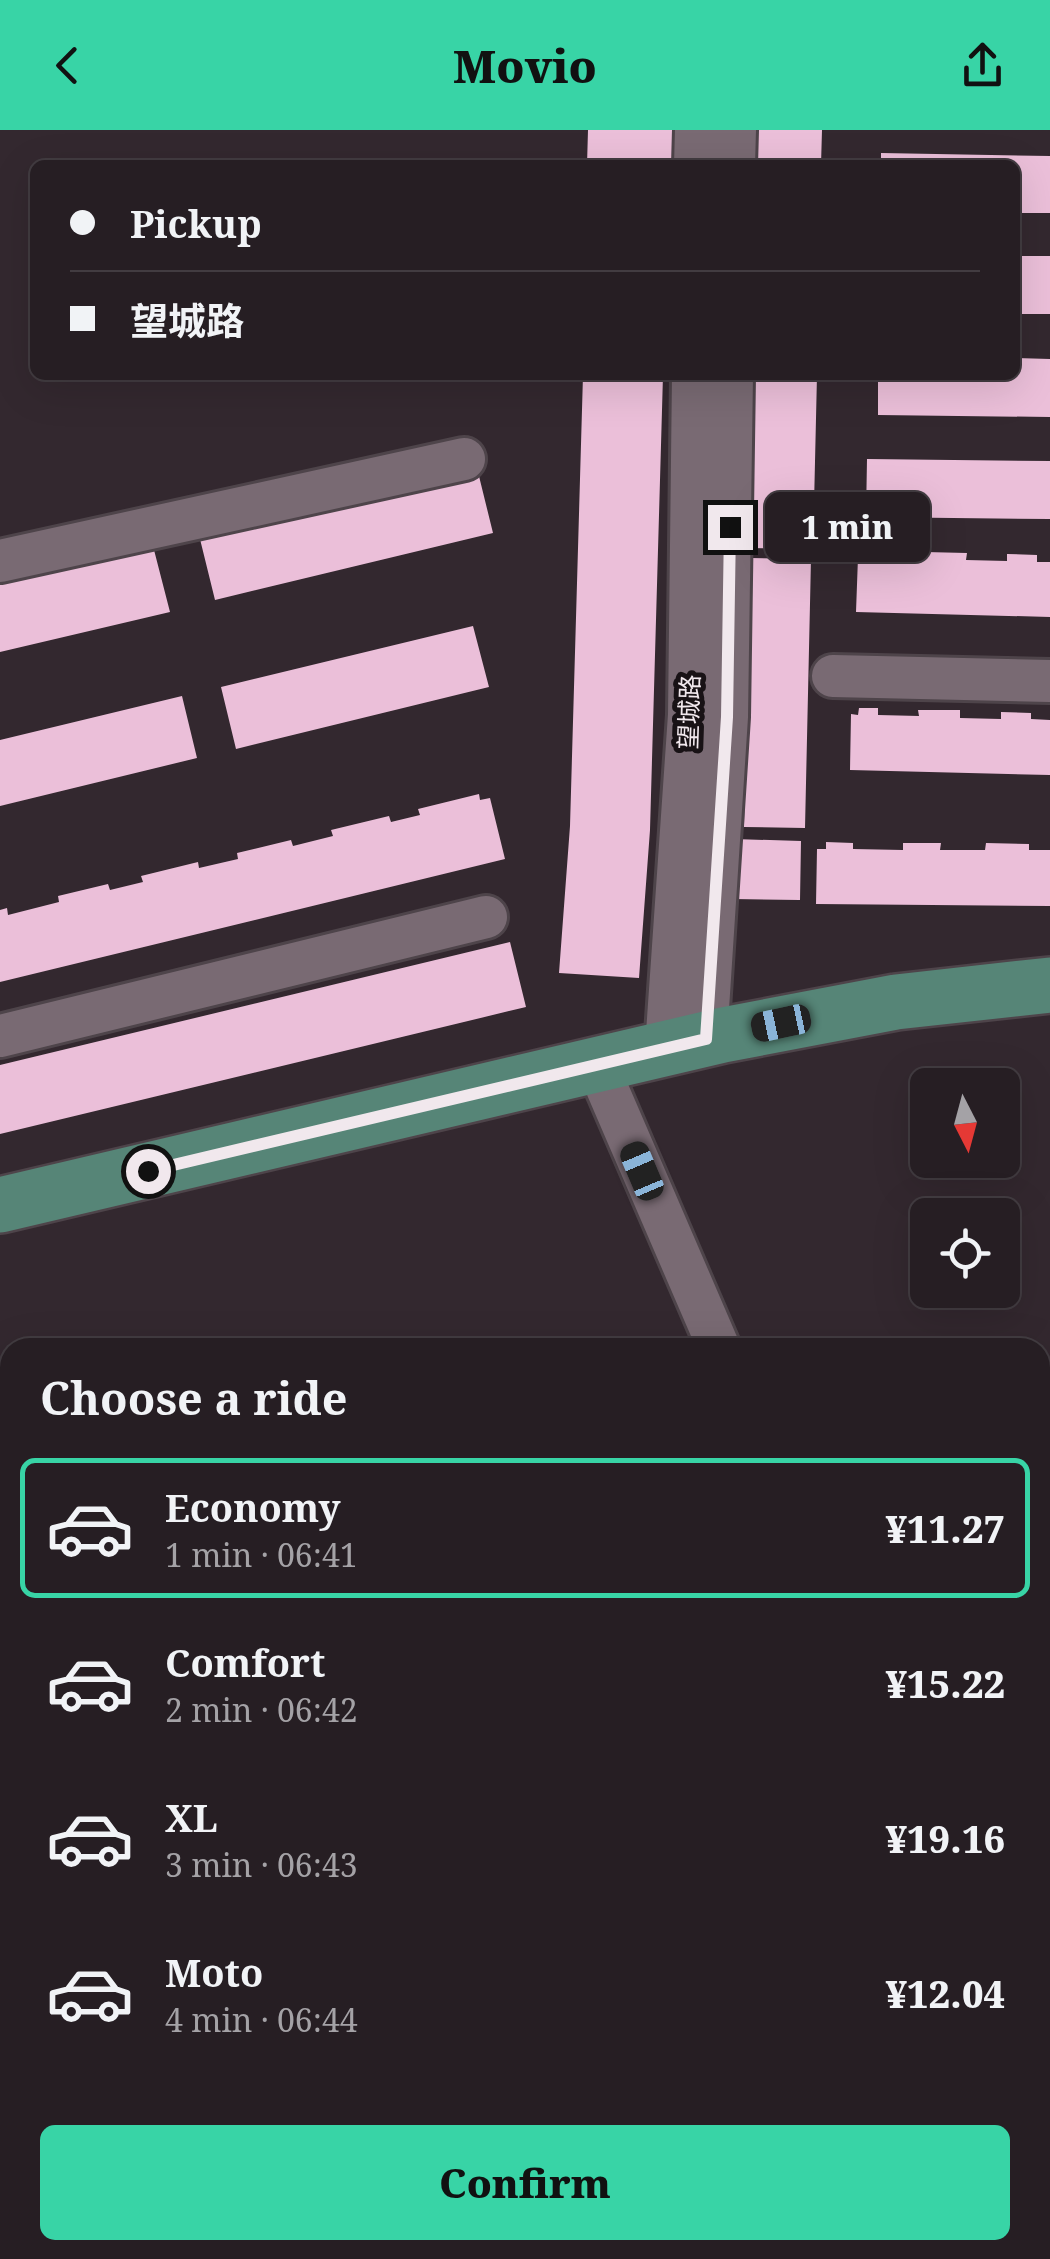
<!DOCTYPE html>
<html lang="en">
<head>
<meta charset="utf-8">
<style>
	body { margin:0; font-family:"Noto Serif","Noto Sans SC",serif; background:#2e272b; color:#f1f3f6; height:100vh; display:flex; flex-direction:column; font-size:38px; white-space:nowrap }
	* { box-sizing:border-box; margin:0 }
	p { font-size:32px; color:#a4a2a6 }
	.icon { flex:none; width:55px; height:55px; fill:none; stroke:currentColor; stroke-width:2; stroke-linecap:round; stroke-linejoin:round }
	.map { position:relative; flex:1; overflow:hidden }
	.sheet { position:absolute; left:0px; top:1208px; width:1050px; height:922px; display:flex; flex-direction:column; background:#261e23; border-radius:30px 30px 0 0; box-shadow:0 10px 40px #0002,0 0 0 2px #423c41 }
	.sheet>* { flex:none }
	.top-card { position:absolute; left:30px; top:30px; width:990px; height:220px; border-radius:15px; box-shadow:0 10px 40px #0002,0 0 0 2px #423c41; display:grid; align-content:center; height:220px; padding:0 40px; background:#261e23 }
	.needle { width:65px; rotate:174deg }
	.buttons { position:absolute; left:910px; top:938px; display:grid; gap:20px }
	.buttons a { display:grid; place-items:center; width:110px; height:110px; border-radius:15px; background:#261e23; box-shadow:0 10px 40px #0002,0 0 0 2px #423c41; font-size:50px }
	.end { position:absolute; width:45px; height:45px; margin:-22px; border:12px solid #f1e8ed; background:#111; box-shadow:0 0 0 5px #111 }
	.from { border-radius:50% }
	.bubble { position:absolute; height:70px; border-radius:15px; background:#261e23; box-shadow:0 10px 40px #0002,0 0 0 2px #423c41; font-size:32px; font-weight:800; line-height:70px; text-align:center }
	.car { position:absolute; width:30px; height:60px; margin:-30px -15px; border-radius:12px; box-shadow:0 0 8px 2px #0007; background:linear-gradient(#222 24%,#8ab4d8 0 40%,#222 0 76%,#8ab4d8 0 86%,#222 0) }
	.top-card b { display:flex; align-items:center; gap:35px; height:95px; font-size:38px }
	.top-card b+b { border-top:2px solid #423c41 }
	.top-card i { width:25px; height:25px; background:#f1f3f6 }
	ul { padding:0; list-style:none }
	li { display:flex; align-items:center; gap:30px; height:140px; margin:0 20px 15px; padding:0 20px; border:5px solid transparent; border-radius:15px }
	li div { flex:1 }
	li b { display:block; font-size:38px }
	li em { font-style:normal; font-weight:800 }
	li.on { border-color:#38d4a6 }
	li>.icon { width:90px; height:90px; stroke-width:1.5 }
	h2 { padding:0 40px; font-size:45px; line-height:120px }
	.cta { display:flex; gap:20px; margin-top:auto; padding:20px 40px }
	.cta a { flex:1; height:115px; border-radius:15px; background:#38d4a6; color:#111; font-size:40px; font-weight:800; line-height:115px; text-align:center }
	header { display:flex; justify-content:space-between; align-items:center; height:130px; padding:0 40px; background:#38d4a6; color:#111; font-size:45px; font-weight:800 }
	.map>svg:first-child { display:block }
	.green { fill:#4d2e42 }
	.building { fill:#ebbfd9 }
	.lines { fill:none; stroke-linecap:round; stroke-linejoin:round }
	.minor-casing { stroke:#4e444a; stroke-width:48 }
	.major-casing { stroke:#4e444a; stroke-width:60 }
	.minor { stroke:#796a73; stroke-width:42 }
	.major { stroke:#568577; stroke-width:55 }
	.route { stroke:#f1e8ed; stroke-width:12 }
	.labels { text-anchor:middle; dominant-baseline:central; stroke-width:10; stroke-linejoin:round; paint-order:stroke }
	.street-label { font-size:25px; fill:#f1e8ed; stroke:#181215 }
</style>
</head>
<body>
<header><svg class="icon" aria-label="back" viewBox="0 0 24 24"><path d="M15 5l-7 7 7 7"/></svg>Movio<svg class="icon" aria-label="share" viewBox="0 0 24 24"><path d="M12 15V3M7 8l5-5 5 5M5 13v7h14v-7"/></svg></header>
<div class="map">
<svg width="1050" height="2129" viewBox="0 0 1050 2129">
	<rect width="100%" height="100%" fill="#33282f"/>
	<path class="green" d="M1050 1449V1595L1040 1564V1450Z
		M1050 2116V2129H234L277 2120H1040V2118Z"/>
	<path class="building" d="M588 0H673L672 35H587Z
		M755 0H822L821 35H754Z
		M881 23 1050 26V83H1015V35H881Z
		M1015 126H1050V184H1015Z
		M1015 228 1050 229V287L878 285V245H1015Z
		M583 245H663L650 700 639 848 559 843 570 696Z
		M749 245H817L813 419 746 418Z
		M867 329 1050 331V389L866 387Z
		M477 338 493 403 215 470 199 405Z
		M153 416 170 482 0 522V453Z
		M865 420 884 421V428L925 429V422L967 423 966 430 1007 431V424L1037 425V432H1050V487L856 482 858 427H864Z
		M750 428 811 429 805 698 744 697Z
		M473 496 489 557 236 619 221 557Z
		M182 566 197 628 0 676V610Z
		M859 578H878V585L919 586 918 580H960V588L1001 589V582L1031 583V589L1050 590V645L850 640 851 584 858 585Z
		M479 664 480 670 490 668 505 729 0 852V780L7 778 8 785 59 772 58 766 108 754 110 760 143 752 141 746 198 732 199 738 238 729 237 723 291 710 293 716 333 706 331 700 389 686 391 692 420 685 418 679Z
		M734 709 801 711 800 770 733 769Z
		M826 712 853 713V719L903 720V713H941L940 720H985L986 713 1029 714V720H1050V776L816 774 817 719H826Z
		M510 812 526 877 0 1004V935Z"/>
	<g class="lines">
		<defs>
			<path id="minor" d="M695 35 696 0
				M734 35 735 0
				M0 431 464 329
				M833 546 1050 551
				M0 906 486 787
				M706 909 727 587 732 245
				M666 918 689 585 693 245
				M597 935 719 1218
				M0 1402 10 1400
				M1040 1674 1050 1672
				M1040 1861 1050 1860"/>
			<path id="major" d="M0 1075 723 905 896 872 1050 855"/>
		</defs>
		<use href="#minor" class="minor-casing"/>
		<use href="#major" class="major-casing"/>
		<use href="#minor" class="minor"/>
		<use href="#major" class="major"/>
	</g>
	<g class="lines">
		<path class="route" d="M148 1041 706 909 727 587 730 397"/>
	</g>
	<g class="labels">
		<g class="street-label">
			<text transform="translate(688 582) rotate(-88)">望城路</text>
		</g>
	</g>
</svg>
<div class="buttons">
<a><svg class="needle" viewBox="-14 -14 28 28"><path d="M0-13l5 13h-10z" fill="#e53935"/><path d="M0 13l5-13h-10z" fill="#a4a2a6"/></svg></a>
<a><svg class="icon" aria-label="locate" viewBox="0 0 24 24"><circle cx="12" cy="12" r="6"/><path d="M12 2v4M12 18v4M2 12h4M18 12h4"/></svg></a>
</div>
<i class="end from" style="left:148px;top:1041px"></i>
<i class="end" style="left:730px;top:397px"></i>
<div class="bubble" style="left:765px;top:362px;width:165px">1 min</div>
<i class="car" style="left:781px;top:893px;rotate:258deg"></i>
<i class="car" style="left:642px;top:1041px;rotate:337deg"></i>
<div class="top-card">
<b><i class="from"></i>Pickup</b>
<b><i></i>望城路</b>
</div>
<section class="sheet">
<h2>Choose a ride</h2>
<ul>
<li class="on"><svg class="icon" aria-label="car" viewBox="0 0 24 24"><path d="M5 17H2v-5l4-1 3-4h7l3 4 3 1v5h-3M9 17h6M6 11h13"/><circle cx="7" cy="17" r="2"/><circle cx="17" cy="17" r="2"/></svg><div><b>Economy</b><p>1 min · 06:41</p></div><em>¥11.27</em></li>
<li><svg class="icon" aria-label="car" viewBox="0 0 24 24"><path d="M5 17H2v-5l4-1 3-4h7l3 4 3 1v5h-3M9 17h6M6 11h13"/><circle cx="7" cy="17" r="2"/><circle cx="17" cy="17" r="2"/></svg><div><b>Comfort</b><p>2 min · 06:42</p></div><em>¥15.22</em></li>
<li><svg class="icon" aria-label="car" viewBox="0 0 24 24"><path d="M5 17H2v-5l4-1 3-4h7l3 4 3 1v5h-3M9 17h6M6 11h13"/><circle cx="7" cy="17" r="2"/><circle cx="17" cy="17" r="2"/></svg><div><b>XL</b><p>3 min · 06:43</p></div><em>¥19.16</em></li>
<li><svg class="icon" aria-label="car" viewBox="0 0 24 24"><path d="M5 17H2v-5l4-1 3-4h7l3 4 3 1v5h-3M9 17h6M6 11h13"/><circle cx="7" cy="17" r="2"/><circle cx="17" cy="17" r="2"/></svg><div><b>Moto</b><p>4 min · 06:44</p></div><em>¥12.04</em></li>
</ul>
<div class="cta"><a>Confirm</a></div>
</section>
</div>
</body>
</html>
